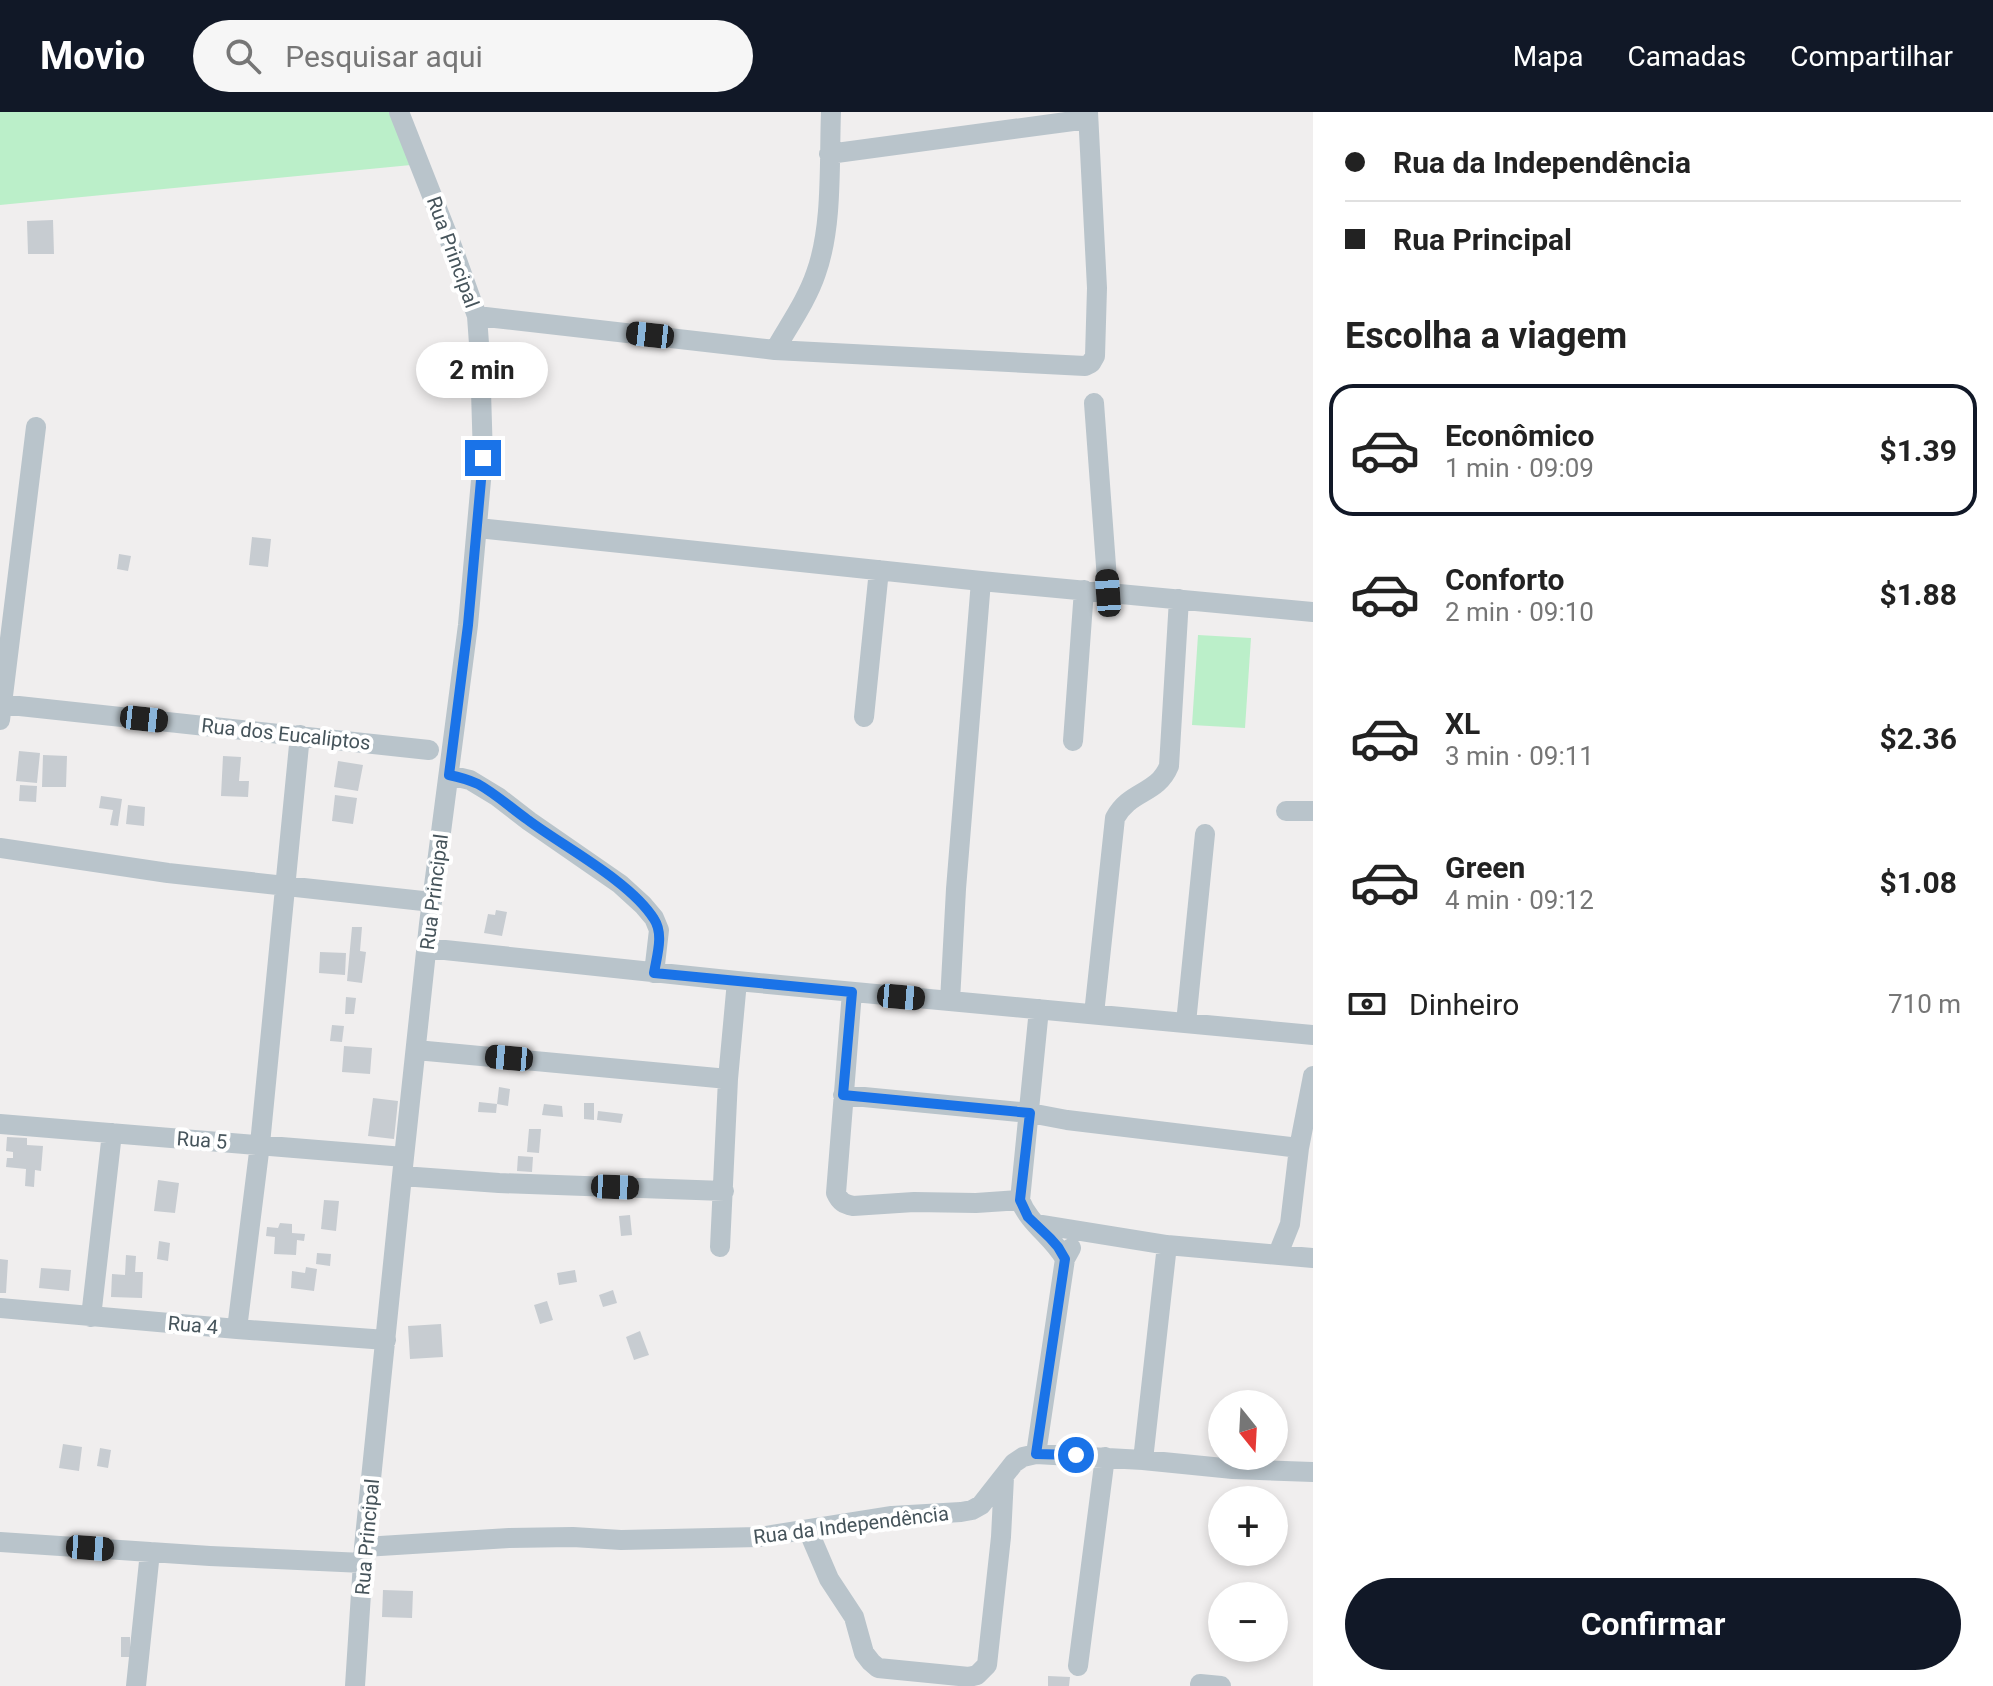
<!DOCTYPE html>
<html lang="pt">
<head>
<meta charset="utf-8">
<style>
	body { margin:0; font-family:Roboto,sans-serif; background:#f6f6f6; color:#222; height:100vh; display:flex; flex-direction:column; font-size:30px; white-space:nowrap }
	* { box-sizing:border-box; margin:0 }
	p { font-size:26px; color:#767676 }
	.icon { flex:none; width:44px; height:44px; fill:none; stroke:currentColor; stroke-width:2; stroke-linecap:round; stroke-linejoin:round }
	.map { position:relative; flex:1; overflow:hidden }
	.details { display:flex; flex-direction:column; background:#fff; width:680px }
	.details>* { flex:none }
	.guide { display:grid; align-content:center; height:176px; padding:0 32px; background:#fff }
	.needle { width:52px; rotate:162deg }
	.tools { position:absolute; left:1208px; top:1278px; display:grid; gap:16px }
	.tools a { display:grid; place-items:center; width:80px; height:80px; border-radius:50%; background:#fff; box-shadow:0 4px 12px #0003; font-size:40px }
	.end { position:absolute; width:36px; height:36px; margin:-18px; border:10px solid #1a73e8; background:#fff; box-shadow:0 0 0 4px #fff }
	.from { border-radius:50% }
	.bubble { position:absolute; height:56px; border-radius:28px; background:#fff; box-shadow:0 4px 12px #0003; font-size:26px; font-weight:700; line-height:56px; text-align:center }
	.car { position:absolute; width:24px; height:48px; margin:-24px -12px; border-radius:10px; box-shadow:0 0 6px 2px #0007; background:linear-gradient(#222 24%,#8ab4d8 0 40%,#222 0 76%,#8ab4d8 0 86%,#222 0) }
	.guide b { display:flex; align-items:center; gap:28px; height:76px; font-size:30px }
	.guide b+b { border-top:2px solid #e0e0e0 }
	.guide i { width:20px; height:20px; background:#222 }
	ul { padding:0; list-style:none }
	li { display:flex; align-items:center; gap:24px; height:132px; margin:0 16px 12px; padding:0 16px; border:4px solid transparent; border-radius:24px }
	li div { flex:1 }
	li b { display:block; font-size:30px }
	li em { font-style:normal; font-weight:700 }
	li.selected { border-color:#111827 }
	li>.icon { width:72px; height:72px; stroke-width:1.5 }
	h2 { padding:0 32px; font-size:36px; line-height:96px }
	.pay { display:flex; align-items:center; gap:20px; height:88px; padding:0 32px; font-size:30px }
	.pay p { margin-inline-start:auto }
	.action { display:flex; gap:16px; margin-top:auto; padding:16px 32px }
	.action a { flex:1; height:92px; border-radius:48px; background:#111827; color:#fff; font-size:32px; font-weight:700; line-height:92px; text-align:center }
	header { display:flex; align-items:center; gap:48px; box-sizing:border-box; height:112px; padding:0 40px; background:#111827; color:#fff }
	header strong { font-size:38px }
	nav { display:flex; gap:44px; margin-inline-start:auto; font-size:28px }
	.search { width:560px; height:72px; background:#f6f6f6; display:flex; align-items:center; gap:20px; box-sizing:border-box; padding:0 28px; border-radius:44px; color:#767676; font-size:30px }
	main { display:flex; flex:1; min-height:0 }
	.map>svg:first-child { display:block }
	.green { fill:#bbefc9 }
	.building { fill:#c7ccd1 }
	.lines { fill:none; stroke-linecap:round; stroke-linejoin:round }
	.minor { stroke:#b9c4cb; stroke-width:20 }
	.route { stroke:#1a73e8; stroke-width:10 }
	.labels { text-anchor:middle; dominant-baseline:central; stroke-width:8; stroke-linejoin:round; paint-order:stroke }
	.street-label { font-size:20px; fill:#46545b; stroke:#fff }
</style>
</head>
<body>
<header>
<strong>Movio</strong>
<div class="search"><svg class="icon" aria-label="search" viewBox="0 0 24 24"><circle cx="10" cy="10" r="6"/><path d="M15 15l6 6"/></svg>Pesquisar aqui</div>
<nav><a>Mapa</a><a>Camadas</a><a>Compartilhar</a></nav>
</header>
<main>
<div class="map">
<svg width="1313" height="1574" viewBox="0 0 1313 1574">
	<rect width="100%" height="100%" fill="#f0eeee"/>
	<path class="green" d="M0 0H389L411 53 0 93Z
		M1198 523 1251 526 1245 616 1192 613Z"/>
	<path class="building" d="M53 108 54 142H28L27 109Z
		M252 425 271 427 268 455 249 453Z
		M119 442 131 444 128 459 117 457Z
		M19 639 40 641 37 671 16 669Z
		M43 643 67 644 66 675H42Z
		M223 644 241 645 239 669H249L248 685 221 684Z
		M338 649 363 653 358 679 334 675Z
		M20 673 37 674 36 690 19 689Z
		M335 683 357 686 353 712 332 709Z
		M101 684 122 687 118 714 110 713 113 698 99 696Z
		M128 693 145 695 144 714 126 712Z
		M496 798 507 800 502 824 484 821 488 802 495 803Z
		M352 815H362L360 839 366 840 362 871 347 869Z
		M320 840 346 841 345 863 319 861Z
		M346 885 356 886 354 902H345Z
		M332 913 344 914 342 930 330 929Z
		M344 934 372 936 370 962 342 960Z
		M499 975 510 977 508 994 497 992Z
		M373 986 398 989 394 1027 368 1024Z
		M479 990 497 992 496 1001 478 1000Z
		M584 991H594V1008L584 1007Z
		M544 992 562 994 563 1005 542 1003Z
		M598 999 623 1002 621 1011 597 1008Z
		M529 1017H541L539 1041 527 1040Z
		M7 1025 27 1026V1033L43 1034 41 1059 35 1058 34 1075 25 1074 26 1057 6 1055 7 1046H13V1040L6 1039Z
		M518 1044 533 1045 532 1060 517 1059Z
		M158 1068 179 1071 175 1101 154 1099Z
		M324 1088 339 1089 336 1119 321 1117Z
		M630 1103 632 1123 621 1124 619 1104Z
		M280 1111 292 1112V1121L305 1122 304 1129 297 1128 296 1143 274 1142 275 1125 266 1124 267 1115 278 1116Z
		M159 1129 170 1131 168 1149 157 1147Z
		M317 1141 331 1142 330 1154 316 1152Z
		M126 1143 136 1144 135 1160H143L142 1186 111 1185 112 1162 125 1163Z
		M0 1147 8 1148 6 1181H0Z
		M306 1155 317 1157 314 1179 291 1176 292 1159 305 1161Z
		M41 1156 71 1158 69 1179 39 1176Z
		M575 1158 577 1170 559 1173 557 1161Z
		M613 1178 617 1191 603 1195 599 1183Z
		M547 1189 553 1208 540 1212 534 1193Z
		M441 1212 443 1245 410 1247 408 1214Z
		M640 1219 649 1243 634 1248 626 1225Z
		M63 1332 82 1335 79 1359 59 1356Z
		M100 1336 111 1338 108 1356 97 1354Z
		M383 1478 413 1479 412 1506 382 1505Z
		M121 1525H130V1545H121Z
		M1048 1564 1070 1565 1069 1574H1048Z"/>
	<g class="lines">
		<path class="minor" d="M829 42 1088 7
			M477 204 775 238 1085 254 1091 251 1095 244 1097 176 1088 0
			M775 238C789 213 807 188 816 161 833 114 829 50 831 0
			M1094 291 1108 481
			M478 416 981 469 1313 500
			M0 592 429 638
			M864 605 879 458
			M0 608 36 315
			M1073 629 1084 478
			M449 663 470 668 498 685 529 709 620 772 643 793 654 806 659 818 654 861
			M1286 699H1313
			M0 736 168 761 432 790
			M426 836 737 869 1313 923
			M852 880 836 1081C840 1090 844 1092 853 1094L914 1090 976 1091 1020 1088
			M950 889 956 777 981 469
			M1039 897 1020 1088C1029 1112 1053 1125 1065 1147
			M1094 902 1115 706C1130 678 1157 683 1169 654L1179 487
			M1186 911 1205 722
			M416 938 728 967
			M843 983 1030 1001 1067 1008 1299 1036
			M0 1012 404 1045
			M402 1064 499 1071 724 1079
			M1037 1112 1167 1133 1313 1146
			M720 1135 728 967 737 869
			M1278 1142 1290 1112 1299 1036 1313 964
			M0 1196 237 1217 386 1228
			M91 1205 112 1021
			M237 1217 260 1032 300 623
			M1036 1342 1065 1147 1071 1136
			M1143 1348 1167 1133
			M808 1418 829 1467 854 1505 864 1541 871 1550 878 1556 969 1565 977 1563 987 1553 1001 1425 1004 1365
			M0 1430 210 1444 363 1451
			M364 1435 509 1426 573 1425 621 1428 759 1425 892 1404 961 1400 972 1398 981 1393 1014 1351 1023 1345 1036 1342 1143 1348 1233 1357 1313 1360
			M1078 1554 1105 1345
			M1200 1572 1221 1574
			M136 1574 150 1440
			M355 1574 364 1435 402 1064 429 812 468 513 483 346 480 246 477 204 453 137 399 0"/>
	</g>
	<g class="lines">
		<path class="route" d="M483 346 468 513 449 663C459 665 469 668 478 672 496 682 511 696 528 708 564 735 630 769 654 807 664 822 657 843 654 861L852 880 843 983 1030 1001 1020 1088 1028 1105 1050 1126 1058 1135 1065 1147 1036 1342 1076 1343"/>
	</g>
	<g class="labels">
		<g class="street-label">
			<text transform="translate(453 140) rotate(70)">Rua Principal</text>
			<text transform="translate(286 622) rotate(6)">Rua dos Eucaliptos</text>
			<text transform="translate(434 780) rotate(-83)">Rua Principal</text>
			<text transform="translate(202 1028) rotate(4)">Rua 5</text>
			<text transform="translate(193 1213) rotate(5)">Rua 4</text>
			<text transform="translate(851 1413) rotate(-7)">Rua da Independência</text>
			<text transform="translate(367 1425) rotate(-85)">Rua Principal</text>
		</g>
	</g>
</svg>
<div class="tools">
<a><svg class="needle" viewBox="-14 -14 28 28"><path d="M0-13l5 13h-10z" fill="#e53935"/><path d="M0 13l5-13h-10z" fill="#767676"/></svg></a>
<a>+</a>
<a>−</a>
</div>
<i class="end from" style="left:1076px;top:1343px"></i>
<i class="end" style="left:483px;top:346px"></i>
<div class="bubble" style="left:416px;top:230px;width:132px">2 min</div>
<i class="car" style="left:650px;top:223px;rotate:276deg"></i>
<i class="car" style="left:1108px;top:481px;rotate:356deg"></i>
<i class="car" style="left:144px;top:607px;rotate:96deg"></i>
<i class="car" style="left:901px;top:885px;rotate:95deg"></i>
<i class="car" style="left:509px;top:946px;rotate:275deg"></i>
<i class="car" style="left:615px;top:1075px;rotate:92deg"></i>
<i class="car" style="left:90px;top:1436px;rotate:94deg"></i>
</div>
<section class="details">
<div class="guide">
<b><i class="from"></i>Rua da Independência</b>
<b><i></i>Rua Principal</b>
</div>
<h2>Escolha a viagem</h2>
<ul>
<li class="selected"><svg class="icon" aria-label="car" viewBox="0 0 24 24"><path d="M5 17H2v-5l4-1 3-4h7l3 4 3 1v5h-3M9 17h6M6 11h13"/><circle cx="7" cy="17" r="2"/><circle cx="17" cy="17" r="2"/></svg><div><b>Econômico</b><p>1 min · 09:09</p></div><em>$1.39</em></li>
<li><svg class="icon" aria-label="car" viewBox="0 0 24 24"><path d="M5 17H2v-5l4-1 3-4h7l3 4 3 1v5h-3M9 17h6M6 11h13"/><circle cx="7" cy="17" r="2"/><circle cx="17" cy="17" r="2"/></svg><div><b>Conforto</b><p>2 min · 09:10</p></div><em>$1.88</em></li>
<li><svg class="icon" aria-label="car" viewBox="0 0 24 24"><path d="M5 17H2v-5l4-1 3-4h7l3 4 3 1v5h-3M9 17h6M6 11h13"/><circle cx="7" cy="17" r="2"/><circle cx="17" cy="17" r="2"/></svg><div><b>XL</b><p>3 min · 09:11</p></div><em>$2.36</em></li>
<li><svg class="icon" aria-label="car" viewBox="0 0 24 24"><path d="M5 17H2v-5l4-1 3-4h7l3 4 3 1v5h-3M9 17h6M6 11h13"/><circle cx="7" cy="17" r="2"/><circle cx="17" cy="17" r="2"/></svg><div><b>Green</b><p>4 min · 09:12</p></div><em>$1.08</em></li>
</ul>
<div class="pay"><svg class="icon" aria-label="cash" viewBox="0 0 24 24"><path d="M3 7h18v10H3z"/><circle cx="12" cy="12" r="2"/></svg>Dinheiro<p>710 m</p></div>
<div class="action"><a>Confirmar</a></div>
</section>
</main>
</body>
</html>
